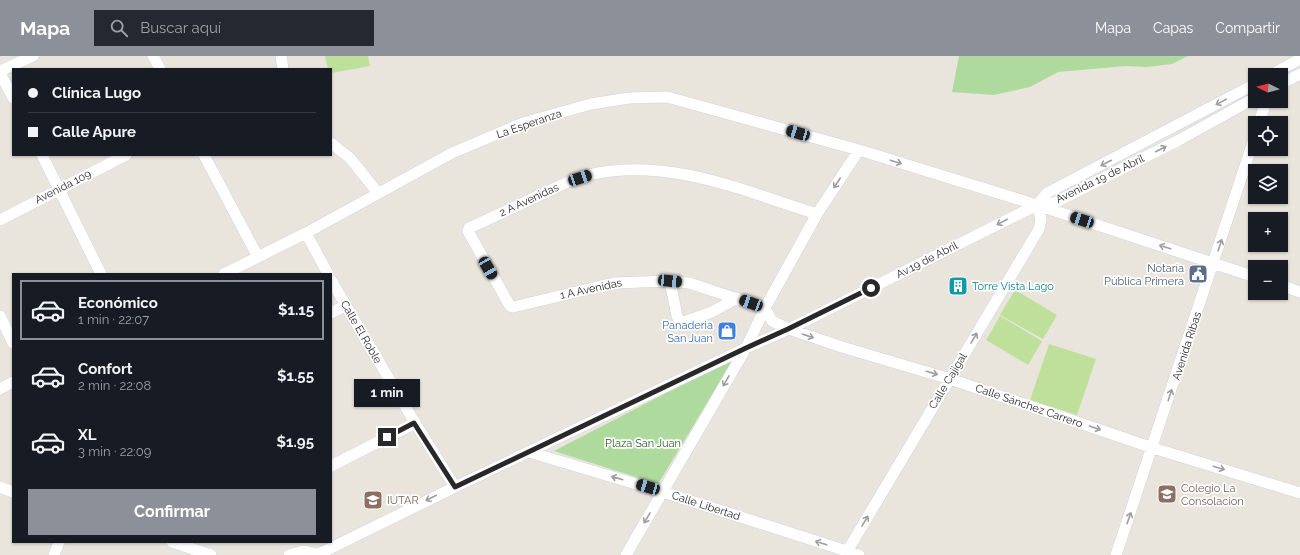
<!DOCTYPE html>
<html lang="es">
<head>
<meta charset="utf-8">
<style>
	body { margin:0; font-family:Raleway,sans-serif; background:#242831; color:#f1f3f6; height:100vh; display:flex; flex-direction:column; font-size:15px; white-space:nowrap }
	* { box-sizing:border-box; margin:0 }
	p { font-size:13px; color:#9ea1a6 }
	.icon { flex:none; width:22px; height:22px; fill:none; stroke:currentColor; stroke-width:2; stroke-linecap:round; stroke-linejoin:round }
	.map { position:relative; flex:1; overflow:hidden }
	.drawer { position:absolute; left:12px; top:217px; width:320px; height:270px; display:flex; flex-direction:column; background:#171b24; border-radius:0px; box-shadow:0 1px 3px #0004 }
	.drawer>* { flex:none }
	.top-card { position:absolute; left:12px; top:12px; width:320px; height:88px; border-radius:0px; box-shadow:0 1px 3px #0004; display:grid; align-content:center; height:88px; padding:0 16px; background:#171b24 }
	.needle { width:26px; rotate:276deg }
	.controls { position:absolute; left:1248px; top:12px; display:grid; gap:8px }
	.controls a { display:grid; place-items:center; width:40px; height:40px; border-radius:0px; background:#171b24; box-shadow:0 1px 3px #0004; font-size:20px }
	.end { position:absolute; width:18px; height:18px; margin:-9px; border:5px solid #282828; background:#fff; box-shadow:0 0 0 2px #fff }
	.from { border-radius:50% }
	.bubble { position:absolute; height:28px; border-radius:0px; background:#171b24; box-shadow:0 1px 3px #0004; font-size:13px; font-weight:700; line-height:28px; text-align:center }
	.car { position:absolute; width:12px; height:24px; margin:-12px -6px; border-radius:5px; box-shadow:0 0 3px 1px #0007; background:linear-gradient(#222 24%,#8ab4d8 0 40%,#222 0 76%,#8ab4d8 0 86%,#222 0) }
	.top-card b { display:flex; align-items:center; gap:14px; height:38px; font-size:15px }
	.top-card b+b { border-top:1px solid #363941 }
	.top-card i { width:10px; height:10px; background:#f1f3f6 }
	ul { padding:7px 0 0; list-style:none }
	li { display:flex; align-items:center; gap:12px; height:60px; margin:0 8px 6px; padding:0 8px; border:2px solid transparent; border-radius:0px }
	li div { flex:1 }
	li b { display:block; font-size:15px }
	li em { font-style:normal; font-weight:700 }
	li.on { border-color:#8c9099 }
	li>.icon { width:36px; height:36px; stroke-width:1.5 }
	.cta { display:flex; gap:8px; margin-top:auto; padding:8px 16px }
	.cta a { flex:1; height:46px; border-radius:0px; background:#8c9099; color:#fff; font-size:16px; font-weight:700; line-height:46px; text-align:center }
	header { display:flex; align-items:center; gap:24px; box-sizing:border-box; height:56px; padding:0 20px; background:#8c9099; color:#fff }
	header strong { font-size:19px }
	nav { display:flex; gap:22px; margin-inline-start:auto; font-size:14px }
	.search { width:280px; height:36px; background:#242831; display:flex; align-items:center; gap:10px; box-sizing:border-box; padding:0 14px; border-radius:0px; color:#9ea1a6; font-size:15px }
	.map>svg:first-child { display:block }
	.green { fill:#afda9e }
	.pitch { fill:#bfe09b }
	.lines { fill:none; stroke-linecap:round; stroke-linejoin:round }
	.minor-casing { stroke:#d1d3e0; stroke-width:12 }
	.minor { stroke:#fff; stroke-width:11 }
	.oneway { stroke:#9e9e9e }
	.route { stroke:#282828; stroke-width:5 }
	.labels { text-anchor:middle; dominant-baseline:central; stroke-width:3.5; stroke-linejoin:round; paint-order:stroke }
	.street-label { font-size:11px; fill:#282828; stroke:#fff }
	.service-label { font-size:11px; fill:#4e5e75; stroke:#fff; text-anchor:end }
	.culture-label { font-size:11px; fill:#0d838f; stroke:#fff; text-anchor:start }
	.shop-label { font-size:11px; fill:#366cbe; stroke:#fff; text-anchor:end }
	.park-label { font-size:11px; fill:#2a5c22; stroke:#fff }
	.education-label { font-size:11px; fill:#785e54; stroke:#fff; text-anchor:start }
</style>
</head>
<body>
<header>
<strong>Mapa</strong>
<div class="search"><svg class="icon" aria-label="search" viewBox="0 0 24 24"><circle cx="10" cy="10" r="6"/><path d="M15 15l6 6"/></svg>Buscar aquí</div>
<nav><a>Mapa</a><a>Capas</a><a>Compartir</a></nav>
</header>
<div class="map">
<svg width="1300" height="499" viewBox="0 0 1300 499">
	<rect width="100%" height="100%" fill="#e9e4dc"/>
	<path class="green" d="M959 0H1188L1172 8 1147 11 1125 10 1058 16 1030 31 994 39 952 36Z
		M734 302 658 428 554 395Z"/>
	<path class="pitch" d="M325 0H368L370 10 331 17V13H328Z
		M1015 234 1057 259 1043 283 1000 259Z
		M1000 260 1042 285 1028 309 986 284Z
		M1049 288 1096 303 1077 359 1030 344Z"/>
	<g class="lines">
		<defs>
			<path id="minor" d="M153 0 160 13
				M281 0 283 13
				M0 15 33 0
				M0 17 13 42
				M1271 19 1300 3
				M1281 28 1300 18
				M1259 67 1266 45
				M331 87 350 102 378 137
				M42 99 101 218
				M204 99 258 201
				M1037 149 1047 137 1255 28
				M817 158C743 135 667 100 588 119 571 123 556 132 540 139 517 150 493 161 469 172L468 175 510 250 513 251 614 227 670 225 689 227 765 252 772 265 789 273 842 291 950 323 1153 392 1300 437
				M0 164 126 99
				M306 177 328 218
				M224 218 306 177 452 97 523 67 591 48 629 42 667 41 859 94 1037 149 1255 221
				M331 224 415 367 455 431
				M670 225 677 260 680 265 684 266 712 256 737 242
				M1281 229 1300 236
				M331 257 345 250
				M0 260 13 287
				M0 333 13 326
				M529 396 663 436 859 499
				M331 410 415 367
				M0 431 13 436
				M172 486 211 499
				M319 498 455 431 746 292 789 273 1037 149 1054 147 1179 84 1255 42
				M54 499 59 486
				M289 499 304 495 320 499
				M626 499 746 292 765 252 817 158 859 94
				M845 499 1039 173 1041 163 1037 149
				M1116 499 1255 80"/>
		</defs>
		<use href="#minor" class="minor-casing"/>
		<use href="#minor" class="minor"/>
	</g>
	<defs><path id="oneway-shaft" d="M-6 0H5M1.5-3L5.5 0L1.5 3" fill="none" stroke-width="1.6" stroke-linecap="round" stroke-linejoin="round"/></defs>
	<g class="oneway">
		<use href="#oneway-shaft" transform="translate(1221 46) rotate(152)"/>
		<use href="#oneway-shaft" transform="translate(1161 93) rotate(-27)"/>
		<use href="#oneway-shaft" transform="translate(896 106) rotate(17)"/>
		<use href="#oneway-shaft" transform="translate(1106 107) rotate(153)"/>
		<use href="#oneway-shaft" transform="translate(837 127) rotate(123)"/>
		<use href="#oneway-shaft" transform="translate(1002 166) rotate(153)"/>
		<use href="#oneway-shaft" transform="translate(1220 189) rotate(-72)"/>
		<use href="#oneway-shaft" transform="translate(1165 191) rotate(-162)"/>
		<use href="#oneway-shaft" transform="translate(808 280) rotate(19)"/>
		<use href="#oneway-shaft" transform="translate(974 282) rotate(-59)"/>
		<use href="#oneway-shaft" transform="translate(932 317) rotate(16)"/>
		<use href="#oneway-shaft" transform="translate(726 325) rotate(120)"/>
		<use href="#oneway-shaft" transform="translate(1170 339) rotate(-72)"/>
		<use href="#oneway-shaft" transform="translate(1095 372) rotate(19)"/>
		<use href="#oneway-shaft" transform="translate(1219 412) rotate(17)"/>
		<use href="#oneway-shaft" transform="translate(617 422) rotate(-164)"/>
		<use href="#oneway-shaft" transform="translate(431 442) rotate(153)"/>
		<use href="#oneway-shaft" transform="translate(647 462) rotate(120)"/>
		<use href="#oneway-shaft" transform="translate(1129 462) rotate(-71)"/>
		<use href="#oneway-shaft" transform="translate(865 465) rotate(-59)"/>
		<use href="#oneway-shaft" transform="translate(821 487) rotate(-162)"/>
	</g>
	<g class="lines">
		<path class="route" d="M387 381 414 367 455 431 746 292 788 273 871 232"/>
	</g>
	<defs>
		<symbol id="civic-square" viewBox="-11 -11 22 22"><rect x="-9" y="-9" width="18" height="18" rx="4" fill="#5c6f8a" stroke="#fff"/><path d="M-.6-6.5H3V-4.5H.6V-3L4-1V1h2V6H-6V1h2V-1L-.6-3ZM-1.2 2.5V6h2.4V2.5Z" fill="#fff"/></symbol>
		<symbol id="building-square" viewBox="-11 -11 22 22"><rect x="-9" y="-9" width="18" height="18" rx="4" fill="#0f9aa8" stroke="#fff"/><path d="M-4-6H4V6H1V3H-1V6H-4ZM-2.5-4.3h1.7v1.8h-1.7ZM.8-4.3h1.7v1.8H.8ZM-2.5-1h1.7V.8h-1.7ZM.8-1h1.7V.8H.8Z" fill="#fff"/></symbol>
		<symbol id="shop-square" viewBox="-11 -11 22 22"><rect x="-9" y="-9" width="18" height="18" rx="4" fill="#3f7fe0" stroke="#fff"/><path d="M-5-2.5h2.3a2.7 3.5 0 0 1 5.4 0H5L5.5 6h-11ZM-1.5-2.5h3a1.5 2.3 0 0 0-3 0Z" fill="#fff"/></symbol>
		<symbol id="school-square" viewBox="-11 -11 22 22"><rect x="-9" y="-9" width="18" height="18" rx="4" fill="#8d6e63" stroke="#fff"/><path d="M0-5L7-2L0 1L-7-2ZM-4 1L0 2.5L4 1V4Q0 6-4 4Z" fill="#fff"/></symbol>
		<symbol id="university-square" viewBox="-11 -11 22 22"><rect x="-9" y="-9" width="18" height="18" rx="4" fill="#8d6e63" stroke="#fff"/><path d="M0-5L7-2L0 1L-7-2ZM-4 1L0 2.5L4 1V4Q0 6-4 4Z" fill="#fff"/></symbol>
	</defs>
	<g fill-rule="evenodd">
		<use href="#civic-square" x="1187" y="207" width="22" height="22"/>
		<use href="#building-square" x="947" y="219" width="22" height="22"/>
		<use href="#shop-square" x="716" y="264" width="22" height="22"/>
		<use href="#school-square" x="1156" y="427" width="22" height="22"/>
		<use href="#university-square" x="362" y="433" width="22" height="22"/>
	</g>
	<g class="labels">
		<g class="street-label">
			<text transform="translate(529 68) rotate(-19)">La Esperanza</text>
			<text transform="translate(1100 123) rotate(-26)">Avenida 19 de Abril</text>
			<text transform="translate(63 131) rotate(-27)">Avenida 109</text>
			<text transform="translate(529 144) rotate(-25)">2 A Avenidas</text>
			<text transform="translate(927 204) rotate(-27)">Av.19 de Abril</text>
			<text transform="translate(591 233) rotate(-12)">1 A Avenidas</text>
			<text transform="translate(361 276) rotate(60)">Calle El Roble</text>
			<text transform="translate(1187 290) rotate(-72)">Avenida Ribas</text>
			<text transform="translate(948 325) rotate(-59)">Calle Cajigal</text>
			<text transform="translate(1029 350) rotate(19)">Calle Sánchez Carrero</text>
			<text transform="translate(706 450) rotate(18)">Calle Libertad</text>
		</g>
		<g class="service-label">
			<text x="1184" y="212">Notaría<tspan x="1184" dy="13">Pública Primera</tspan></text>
		</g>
		<g class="culture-label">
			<text x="972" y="230">Torre Vista Lago</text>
		</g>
		<g class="shop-label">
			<text x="713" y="269">Panaderia<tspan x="713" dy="13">San Juan</tspan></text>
		</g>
		<g class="park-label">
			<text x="643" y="387">Plaza San Juan</text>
		</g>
		<g class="education-label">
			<text x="1181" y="432">Colegio La<tspan x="1181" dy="13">Consolacion</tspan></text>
			<text x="387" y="444">IUTAR</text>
		</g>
	</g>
</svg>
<div class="controls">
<a><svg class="needle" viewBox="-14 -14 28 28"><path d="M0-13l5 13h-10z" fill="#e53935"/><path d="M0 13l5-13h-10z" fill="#9ea1a6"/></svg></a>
<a><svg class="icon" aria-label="locate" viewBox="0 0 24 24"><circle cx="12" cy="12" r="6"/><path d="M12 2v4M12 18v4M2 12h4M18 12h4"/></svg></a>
<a><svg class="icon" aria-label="layers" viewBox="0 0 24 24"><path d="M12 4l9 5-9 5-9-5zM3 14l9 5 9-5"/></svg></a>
<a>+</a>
<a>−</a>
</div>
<i class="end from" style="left:871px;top:232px"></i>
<i class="end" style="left:387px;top:381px"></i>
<div class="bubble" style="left:354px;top:323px;width:66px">1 min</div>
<i class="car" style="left:798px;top:77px;rotate:286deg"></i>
<i class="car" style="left:580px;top:122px;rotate:72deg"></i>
<i class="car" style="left:1082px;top:164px;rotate:288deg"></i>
<i class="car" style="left:488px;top:212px;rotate:150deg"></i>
<i class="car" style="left:670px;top:225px;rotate:95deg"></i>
<i class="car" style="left:751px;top:247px;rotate:290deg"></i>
<i class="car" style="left:648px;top:431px;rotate:286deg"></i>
<div class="top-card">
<b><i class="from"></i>Clínica Lugo</b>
<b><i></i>Calle Apure</b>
</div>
<section class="drawer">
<ul>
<li class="on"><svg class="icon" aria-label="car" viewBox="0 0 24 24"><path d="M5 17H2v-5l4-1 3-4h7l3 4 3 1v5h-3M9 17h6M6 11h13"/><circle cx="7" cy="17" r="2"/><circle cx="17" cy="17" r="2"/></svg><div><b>Económico</b><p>1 min · 22:07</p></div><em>$1.15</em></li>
<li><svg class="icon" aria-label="car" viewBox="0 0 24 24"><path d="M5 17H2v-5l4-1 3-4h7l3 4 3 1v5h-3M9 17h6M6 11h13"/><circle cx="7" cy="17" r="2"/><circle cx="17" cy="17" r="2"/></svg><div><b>Confort</b><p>2 min · 22:08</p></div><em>$1.55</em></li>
<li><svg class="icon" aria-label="car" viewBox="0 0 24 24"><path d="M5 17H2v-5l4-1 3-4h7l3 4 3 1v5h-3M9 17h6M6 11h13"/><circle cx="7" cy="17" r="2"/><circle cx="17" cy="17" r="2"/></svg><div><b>XL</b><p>3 min · 22:09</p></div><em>$1.95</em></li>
</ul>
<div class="cta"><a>Confirmar</a></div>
</section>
</div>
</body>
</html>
